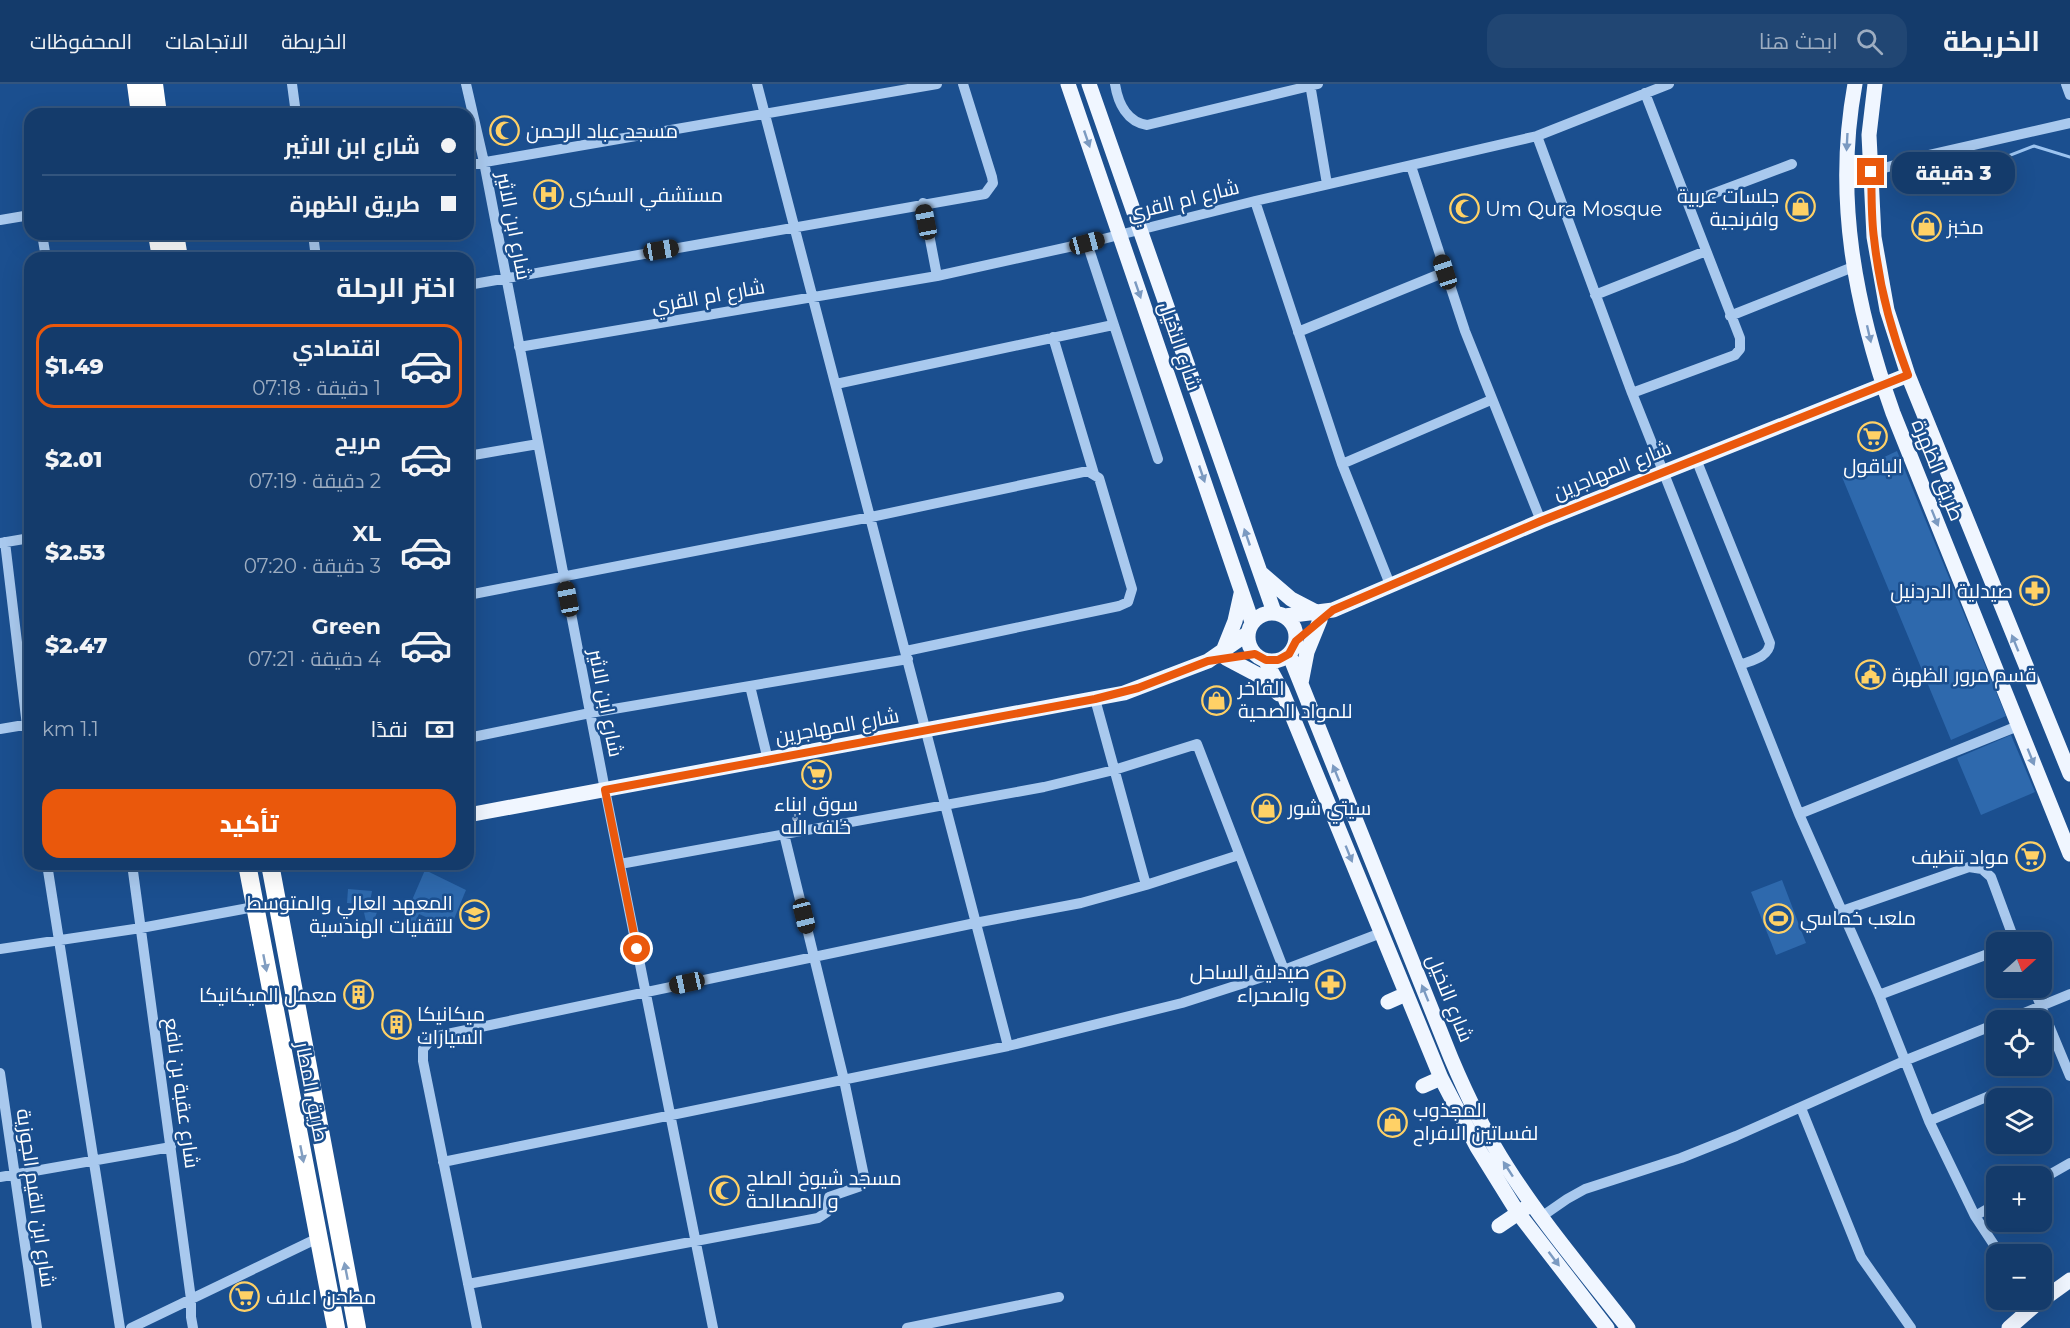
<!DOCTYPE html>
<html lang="ar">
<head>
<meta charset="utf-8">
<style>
	body { margin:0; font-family:Montserrat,Cairo,sans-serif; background:#214673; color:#f1f3f6; direction:rtl; height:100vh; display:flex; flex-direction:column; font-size:22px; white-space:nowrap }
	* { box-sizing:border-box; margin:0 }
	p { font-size:20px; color:#9dadc1 }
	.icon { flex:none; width:33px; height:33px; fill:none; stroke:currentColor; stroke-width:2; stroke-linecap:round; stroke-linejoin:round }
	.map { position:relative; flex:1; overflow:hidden; direction:ltr }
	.drawer { position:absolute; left:24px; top:168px; width:450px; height:618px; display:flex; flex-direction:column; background:#143b6b; border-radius:18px; box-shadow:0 6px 24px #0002,0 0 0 2px #33557e; direction:rtl }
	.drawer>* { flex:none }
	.top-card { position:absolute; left:24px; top:24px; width:450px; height:132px; border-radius:18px; box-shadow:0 6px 24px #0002,0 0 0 2px #33557e; direction:rtl; display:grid; align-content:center; height:132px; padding:0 18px; background:#143b6b }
	.needle { width:39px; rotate:69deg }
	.controls { position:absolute; left:1986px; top:848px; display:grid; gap:12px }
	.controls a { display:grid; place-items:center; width:66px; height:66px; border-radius:12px; background:#143b6b; box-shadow:0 6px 24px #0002,0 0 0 2px #33557e; font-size:30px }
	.end { position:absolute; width:27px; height:27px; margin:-14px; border:8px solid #ea580c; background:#fff; box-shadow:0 0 0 3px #fff }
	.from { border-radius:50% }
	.bubble { position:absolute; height:42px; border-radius:18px; background:#143b6b; box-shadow:0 6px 24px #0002,0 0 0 2px #33557e; font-size:20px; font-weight:800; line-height:42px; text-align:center; direction:rtl }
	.car { position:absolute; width:18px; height:36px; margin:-18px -9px; border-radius:8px; box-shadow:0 0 4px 2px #0007; background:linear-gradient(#222 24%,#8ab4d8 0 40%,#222 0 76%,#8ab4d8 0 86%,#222 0) }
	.top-card b { display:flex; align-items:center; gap:21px; height:57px; font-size:22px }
	.top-card b+b { border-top:2px solid #33557e }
	.top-card i { width:15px; height:15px; background:#f1f3f6 }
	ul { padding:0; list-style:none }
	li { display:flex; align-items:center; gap:18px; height:84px; margin:0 12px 9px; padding:0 6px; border:3px solid transparent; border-radius:18px }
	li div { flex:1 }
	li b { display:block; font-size:22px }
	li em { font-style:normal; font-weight:800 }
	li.active { border-color:#ea580c }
	li>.icon { width:54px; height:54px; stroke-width:1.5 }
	h2 { padding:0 18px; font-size:27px; line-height:72px }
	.pay { display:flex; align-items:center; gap:15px; height:66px; padding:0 18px; font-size:22px }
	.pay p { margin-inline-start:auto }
	.primary-button { display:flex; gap:12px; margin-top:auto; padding:12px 18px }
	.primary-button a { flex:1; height:69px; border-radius:18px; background:#ea580c; color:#fff; font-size:24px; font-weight:800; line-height:69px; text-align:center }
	header { display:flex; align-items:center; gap:36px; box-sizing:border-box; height:84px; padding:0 30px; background:#143b6b; border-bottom:2px solid #33557e }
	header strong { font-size:28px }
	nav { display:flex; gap:33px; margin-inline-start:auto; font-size:21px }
	.search { width:420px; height:54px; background:#214673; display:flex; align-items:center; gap:15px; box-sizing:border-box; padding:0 21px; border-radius:18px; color:#9dadc1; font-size:22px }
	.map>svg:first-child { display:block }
	.green { fill:#2e69ad }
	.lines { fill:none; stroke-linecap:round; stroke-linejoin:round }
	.stream { stroke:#9cc4f0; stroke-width:3 }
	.minor { stroke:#a9c9ee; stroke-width:10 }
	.major { stroke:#f0f6ff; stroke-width:15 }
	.highway { stroke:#fff; stroke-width:18 }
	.oneway { fill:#7b9ac1 }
	.oneway2 { fill:#829ec1 }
	.route { stroke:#ea580c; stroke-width:8 }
	.labels { text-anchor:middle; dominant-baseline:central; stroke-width:5; stroke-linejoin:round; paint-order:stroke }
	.poi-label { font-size:20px; fill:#fff; stroke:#1b4f8f; text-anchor:start }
	.street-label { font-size:20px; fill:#fff; stroke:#1b4f8f }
</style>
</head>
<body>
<header>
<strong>الخريطة</strong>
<div class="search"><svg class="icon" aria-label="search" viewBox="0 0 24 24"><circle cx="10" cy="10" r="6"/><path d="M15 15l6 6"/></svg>ابحث هنا</div>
<nav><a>الخريطة</a><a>الاتجاهات</a><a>المحفوظات</a></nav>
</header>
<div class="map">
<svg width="2070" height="1244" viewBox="0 0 2070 1244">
	<rect width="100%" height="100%" fill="#1b4f8f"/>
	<path class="green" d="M1897 367 2006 632 1951 656 1842 393Z
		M2011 651 2035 708 1981 731 1957 674Z
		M425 786 466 806 447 852 437 848 440 839 419 830 414 840 403 837Z
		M1782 796 1806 859 1776 871 1751 808Z
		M348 805 372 807 370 818 380 820 369 850 362 820 347 819Z"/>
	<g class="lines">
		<path class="stream" d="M1967 88 2034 62 2070 73"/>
		<path class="minor" d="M292 0 296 30
			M466 0 484 78 605 706 713 1244
			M757 0 1008 962
			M1115 0C1118 19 1127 38 1147 41L1318 0
			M1310 0 1327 100
			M2066 0 2070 11
			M27 48 30 66
			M1537 52 1632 309 1799 730 1879 911 1929 1037 1975 1132 2000 1170
			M468 81 937 0
			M1411 82 1465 247 1541 437
			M1871 88 1925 72 2070 39
			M1255 117 1342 380 1391 503
			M923 119 937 192
			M1688 119 1792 80
			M0 136 30 131
			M42 150 46 174
			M313 150 316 174
			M1087 159 1158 375
			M468 201 985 110 993 99 992 93 963 0
			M1595 211 1706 167
			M1730 232 1853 183
			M1298 248 1445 188
			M1053 253 1094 390
			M519 263 937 192 1087 159 1255 117 1537 52 1669 0
			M836 300 1113 241
			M1632 309 1735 271 1740 265V254L1645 9
			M468 372 538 360
			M1696 375 1770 559C1769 573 1752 576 1740 581
			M1342 380 1491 316
			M5 458 30 667
			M0 459 30 454
			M468 511 871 433 1083 388H1089L1099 394 1132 505 1128 518 1119 522 906 567
			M750 602 768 676
			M1095 615 1146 801 1239 771
			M0 645 30 640
			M468 654 590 629 908 575
			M1799 730 2018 642
			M47 780 120 1244
			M132 780 191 1215V1233L193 1244
			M620 780 1044 703 1114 686 1197 660 1284 886
			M1842 827 1969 783 1982 785 1991 793 2015 858
			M0 865 141 844 254 823
			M2033 903 2070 992
			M1879 911 1996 867
			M2007 936 2070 910
			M0 989 37 1244
			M1801 1024 1861 1173 1911 1244
			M1929 1037 2001 1007
			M443 1078 1008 962 1182 919 1284 886 1381 849
			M0 1093 171 1063
			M2042 1095 2070 1079
			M1975 1132 1996 1120
			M1541 1133 1567 1115 1585 1105 1681 1074 1736 1052 1904 977 1996 940
			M468 1200 818 1134 827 1128 829 1113 861 1102 864 1092 844 996 784 750
			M131 1244 318 1154
			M477 1244 423 977V965L433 953 975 839 1081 819 1146 801
			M907 1244 1059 1213"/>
		<path class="major" d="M1068 0 1252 538
			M1089 0 1274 528
			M1855 0C1834 113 1855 222 1893 329L2070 770
			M1875 0 1869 51 1874 153 1887 226 1908 291 2070 690
			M1262 490 1291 515 1316 528
			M1248 553a24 24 0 1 1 48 0a24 24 0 1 1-48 0Z
			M1285 532 1333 526 1541 437 1908 291
			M1223 567 1235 537 1241 510
			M1289 570 1451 974C1467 1012 1485 1049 1507 1083 1543 1140 1587 1191 1628 1244
			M1226 574 1260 592 1279 610
			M1265 576 1282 607 1441 994 1477 1063 1518 1129 1607 1244
			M1301 599 1307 568 1320 536
			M468 731 1124 609 1208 577 1247 550
			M1388 918 1406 910
			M1423 1002 1441 994
			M1499 1142 1527 1123
			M2009 1244 2034 1222 2070 1196"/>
		<path class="highway" d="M136 0 140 30
			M154 0 158 30
			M157 150 161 174
			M175 150 179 174
			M247 780 336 1244
			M270 780 357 1244"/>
	</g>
	<defs><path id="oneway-solid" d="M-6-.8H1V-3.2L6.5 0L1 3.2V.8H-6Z" transform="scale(1.5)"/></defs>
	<g class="oneway">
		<use href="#oneway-solid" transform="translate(1087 55) rotate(71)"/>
		<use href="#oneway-solid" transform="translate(1847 58) rotate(93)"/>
		<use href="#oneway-solid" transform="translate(1138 206) rotate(71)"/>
		<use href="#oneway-solid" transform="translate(1869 250) rotate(77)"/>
		<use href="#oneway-solid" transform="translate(1202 390) rotate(71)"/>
		<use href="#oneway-solid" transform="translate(1935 434) rotate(68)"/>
		<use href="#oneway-solid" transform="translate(1247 453) rotate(-109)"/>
		<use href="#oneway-solid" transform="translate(2015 559) rotate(-112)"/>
		<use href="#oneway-solid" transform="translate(2031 673) rotate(68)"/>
		<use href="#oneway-solid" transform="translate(1336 689) rotate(-112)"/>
		<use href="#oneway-solid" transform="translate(1349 770) rotate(68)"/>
		<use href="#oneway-solid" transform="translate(1425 909) rotate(-112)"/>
		<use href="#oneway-solid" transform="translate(1508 1085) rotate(-123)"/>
		<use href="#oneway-solid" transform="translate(1554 1175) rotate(53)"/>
	</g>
	<g class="oneway2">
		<use href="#oneway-solid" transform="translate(265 879) rotate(79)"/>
		<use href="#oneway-solid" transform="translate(302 1070) rotate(79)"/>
		<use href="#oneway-solid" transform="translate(346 1187) rotate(-101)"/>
	</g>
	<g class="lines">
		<path class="route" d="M637 865 605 706 1095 615 1138 604 1208 577 1255 570 1266 576H1278L1289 570 1296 557 1333 526 1541 437 1908 291C1891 247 1879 201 1874 154 1871 133 1872 110 1871 88"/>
	</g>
	<defs>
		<symbol id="mosque-ring" viewBox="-11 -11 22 22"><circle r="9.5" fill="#1b4f8f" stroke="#ffd166" stroke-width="1.5"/><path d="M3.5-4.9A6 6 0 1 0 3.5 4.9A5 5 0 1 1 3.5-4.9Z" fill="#ffd166"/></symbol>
		<symbol id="hospital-ring" viewBox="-11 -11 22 22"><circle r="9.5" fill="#1b4f8f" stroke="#ffd166" stroke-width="1.5"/><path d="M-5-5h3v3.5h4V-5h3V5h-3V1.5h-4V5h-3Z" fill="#ffd166"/></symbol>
		<symbol id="shop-ring" viewBox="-11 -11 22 22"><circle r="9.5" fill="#1b4f8f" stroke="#ffd166" stroke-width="1.5"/><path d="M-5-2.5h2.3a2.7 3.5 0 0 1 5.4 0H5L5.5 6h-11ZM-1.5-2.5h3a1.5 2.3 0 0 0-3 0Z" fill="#ffd166"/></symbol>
		<symbol id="supermarket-ring" viewBox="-11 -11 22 22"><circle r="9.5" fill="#1b4f8f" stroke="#ffd166" stroke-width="1.5"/><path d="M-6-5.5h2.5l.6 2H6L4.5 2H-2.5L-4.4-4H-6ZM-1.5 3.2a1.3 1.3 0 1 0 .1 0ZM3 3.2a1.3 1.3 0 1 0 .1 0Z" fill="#ffd166"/></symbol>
		<symbol id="pharmacy-ring" viewBox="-11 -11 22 22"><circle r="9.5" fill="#1b4f8f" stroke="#ffd166" stroke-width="1.5"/><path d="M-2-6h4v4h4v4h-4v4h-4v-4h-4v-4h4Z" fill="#ffd166"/></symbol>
		<symbol id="civic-ring" viewBox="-11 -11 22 22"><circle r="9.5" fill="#1b4f8f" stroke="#ffd166" stroke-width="1.5"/><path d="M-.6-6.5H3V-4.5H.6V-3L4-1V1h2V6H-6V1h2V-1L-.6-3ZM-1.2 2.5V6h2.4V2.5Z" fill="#ffd166"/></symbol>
		<symbol id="university-ring" viewBox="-11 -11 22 22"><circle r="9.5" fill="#1b4f8f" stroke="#ffd166" stroke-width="1.5"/><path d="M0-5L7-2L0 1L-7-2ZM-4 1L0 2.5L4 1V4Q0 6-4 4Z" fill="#ffd166"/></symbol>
		<symbol id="stadium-ring" viewBox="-11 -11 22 22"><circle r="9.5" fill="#1b4f8f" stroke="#ffd166" stroke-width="1.5"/><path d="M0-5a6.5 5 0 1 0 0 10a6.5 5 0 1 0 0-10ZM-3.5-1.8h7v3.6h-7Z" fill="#ffd166"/></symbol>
		<symbol id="building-ring" viewBox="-11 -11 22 22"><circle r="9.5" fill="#1b4f8f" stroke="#ffd166" stroke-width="1.5"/><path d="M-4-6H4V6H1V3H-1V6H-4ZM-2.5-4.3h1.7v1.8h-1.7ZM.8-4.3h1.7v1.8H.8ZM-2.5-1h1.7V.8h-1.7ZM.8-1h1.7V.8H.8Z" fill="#ffd166"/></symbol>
	</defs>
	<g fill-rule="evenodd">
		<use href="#mosque-ring" x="488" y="30" width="33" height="33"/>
		<use href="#hospital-ring" x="532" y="94" width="33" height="33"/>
		<use href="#shop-ring" x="1784" y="106" width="33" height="33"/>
		<use href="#mosque-ring" x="1448" y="108" width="33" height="33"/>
		<use href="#shop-ring" x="1910" y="126" width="33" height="33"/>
		<use href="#supermarket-ring" x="1856" y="336" width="33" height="33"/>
		<use href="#pharmacy-ring" x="2018" y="490" width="33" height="33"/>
		<use href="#civic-ring" x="1854" y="574" width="33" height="33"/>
		<use href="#shop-ring" x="1200" y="600" width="33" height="33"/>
		<use href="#supermarket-ring" x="800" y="674" width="33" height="33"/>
		<use href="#shop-ring" x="1250" y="708" width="33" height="33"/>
		<use href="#supermarket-ring" x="2014" y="756" width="33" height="33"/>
		<use href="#university-ring" x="458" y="814" width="33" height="33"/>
		<use href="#stadium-ring" x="1762" y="818" width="33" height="33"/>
		<use href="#pharmacy-ring" x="1314" y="884" width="33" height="33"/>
		<use href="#building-ring" x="342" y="894" width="33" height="33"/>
		<use href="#building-ring" x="380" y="924" width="33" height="33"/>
		<use href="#shop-ring" x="1376" y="1022" width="33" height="33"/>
		<use href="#mosque-ring" x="708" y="1090" width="33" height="33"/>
		<use href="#supermarket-ring" x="228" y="1196" width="33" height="33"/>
	</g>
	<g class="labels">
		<g class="poi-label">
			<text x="526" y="47">مسجد عباد الرحمن</text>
			<text x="569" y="111">مستشفي السكرى</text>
			<text x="1779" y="112" text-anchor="end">جلسات عربية<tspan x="1779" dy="23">وافرنجية</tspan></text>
			<text x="1485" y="125">Um Qura Mosque</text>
			<text x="1947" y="143">مخبز</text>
			<text x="1873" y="382" text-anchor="middle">الباقول</text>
			<text x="2013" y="507" text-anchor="end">صيدلية الدردنيل</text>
			<text x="1892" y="591">قسم مرور الظهرة</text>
			<text x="1238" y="604">الفاخر<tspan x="1238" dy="23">للمواد الصحية</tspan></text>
			<text x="816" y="720" text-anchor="middle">سوق ابناء<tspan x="816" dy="23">خلف الله</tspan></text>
			<text x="1288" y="724">سيتي شور</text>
			<text x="2009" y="773" text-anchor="end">مواد تنظيف</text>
			<text x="453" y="819" text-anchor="end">المعهد العالي والمتوسط<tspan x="453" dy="23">للتقنيات الهندسية</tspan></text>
			<text x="1800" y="834">ملعب خماسي</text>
			<text x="1310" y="888" text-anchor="end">صيدلية الساحل<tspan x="1310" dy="23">والصحراء</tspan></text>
			<text x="337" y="911" text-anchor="end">معمل الميكانيكا</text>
			<text x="417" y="930">ميكانيكا<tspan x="417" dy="23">السيارات</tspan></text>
			<text x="1413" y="1026">المجذوب<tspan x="1413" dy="23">لفساتين الافراح</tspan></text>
			<text x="746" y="1094">مسجد شيوخ الصلح<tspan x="746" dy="23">و المصالحة</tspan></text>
			<text x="266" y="1213">مطحن اعلاف</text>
		</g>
		<g class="street-label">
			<text transform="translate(1183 116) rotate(-14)">شارع ام القري</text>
			<text transform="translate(514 142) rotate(79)">شارع ابن الاثير</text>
			<text transform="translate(708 212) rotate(-10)">شارع ام القري</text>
			<text transform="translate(1180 262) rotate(71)">شارع النخيل</text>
			<text transform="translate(1612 386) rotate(-22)">شارع المهاجرين</text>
			<text transform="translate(1938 386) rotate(68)">طريق الظهرة</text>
			<text transform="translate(606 619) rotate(79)">شارع ابن الاثير</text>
			<text transform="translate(837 642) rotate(-10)">شارع المهاجرين</text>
			<text transform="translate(1450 914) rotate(68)">شارع النخيل</text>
			<text transform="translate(312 1008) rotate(79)">طريق المطار</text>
			<text transform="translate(182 1009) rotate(82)">شارع عقبة بن نافع</text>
			<text transform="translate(36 1114) rotate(82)">شارع ابن القيم الجوزية</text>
		</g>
	</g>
</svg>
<div class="controls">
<a><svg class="needle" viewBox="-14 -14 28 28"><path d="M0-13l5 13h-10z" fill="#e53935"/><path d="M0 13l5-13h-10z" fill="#9dadc1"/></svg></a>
<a><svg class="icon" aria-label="locate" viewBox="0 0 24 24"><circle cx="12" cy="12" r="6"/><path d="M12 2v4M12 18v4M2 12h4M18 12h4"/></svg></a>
<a><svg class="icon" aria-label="layers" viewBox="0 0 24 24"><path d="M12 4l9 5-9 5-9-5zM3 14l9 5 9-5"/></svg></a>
<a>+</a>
<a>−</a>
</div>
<i class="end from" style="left:637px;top:865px"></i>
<i class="end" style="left:1871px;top:88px"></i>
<div class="bubble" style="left:1892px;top:68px;width:123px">3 دقيقة</div>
<i class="car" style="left:926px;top:138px;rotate:349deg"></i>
<i class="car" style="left:1087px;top:159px;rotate:75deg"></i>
<i class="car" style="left:661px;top:166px;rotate:80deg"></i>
<i class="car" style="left:1445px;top:188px;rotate:342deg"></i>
<i class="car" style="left:568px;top:515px;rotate:349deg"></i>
<i class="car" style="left:804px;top:832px;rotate:166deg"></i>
<i class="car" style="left:687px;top:899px;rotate:258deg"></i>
<div class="top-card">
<b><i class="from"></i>شارع ابن الاثير</b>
<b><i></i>طريق الظهرة</b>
</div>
<section class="drawer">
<h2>اختر الرحلة</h2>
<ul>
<li class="active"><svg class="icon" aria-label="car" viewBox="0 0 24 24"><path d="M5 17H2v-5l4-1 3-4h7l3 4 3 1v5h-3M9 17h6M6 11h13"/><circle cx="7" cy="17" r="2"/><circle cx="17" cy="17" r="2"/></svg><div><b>اقتصادي</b><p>1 دقيقة · 07:18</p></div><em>$1.49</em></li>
<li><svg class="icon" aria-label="car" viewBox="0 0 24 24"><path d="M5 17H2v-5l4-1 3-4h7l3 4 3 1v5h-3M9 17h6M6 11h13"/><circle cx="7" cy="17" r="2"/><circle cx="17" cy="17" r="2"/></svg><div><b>مريح</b><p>2 دقيقة · 07:19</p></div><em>$2.01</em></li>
<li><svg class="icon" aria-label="car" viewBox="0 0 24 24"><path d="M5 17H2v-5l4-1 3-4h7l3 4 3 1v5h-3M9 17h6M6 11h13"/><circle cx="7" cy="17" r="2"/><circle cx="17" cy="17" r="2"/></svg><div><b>XL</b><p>3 دقيقة · 07:20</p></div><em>$2.53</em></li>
<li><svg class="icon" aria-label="car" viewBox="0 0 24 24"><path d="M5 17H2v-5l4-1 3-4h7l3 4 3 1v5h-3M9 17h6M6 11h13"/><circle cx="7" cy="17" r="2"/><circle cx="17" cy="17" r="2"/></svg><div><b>Green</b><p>4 دقيقة · 07:21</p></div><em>$2.47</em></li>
</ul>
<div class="pay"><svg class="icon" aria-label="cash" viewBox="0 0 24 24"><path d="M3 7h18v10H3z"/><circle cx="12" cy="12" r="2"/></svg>نقدًا<p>1.1 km</p></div>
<div class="primary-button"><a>تأكيد</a></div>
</section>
</div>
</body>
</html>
